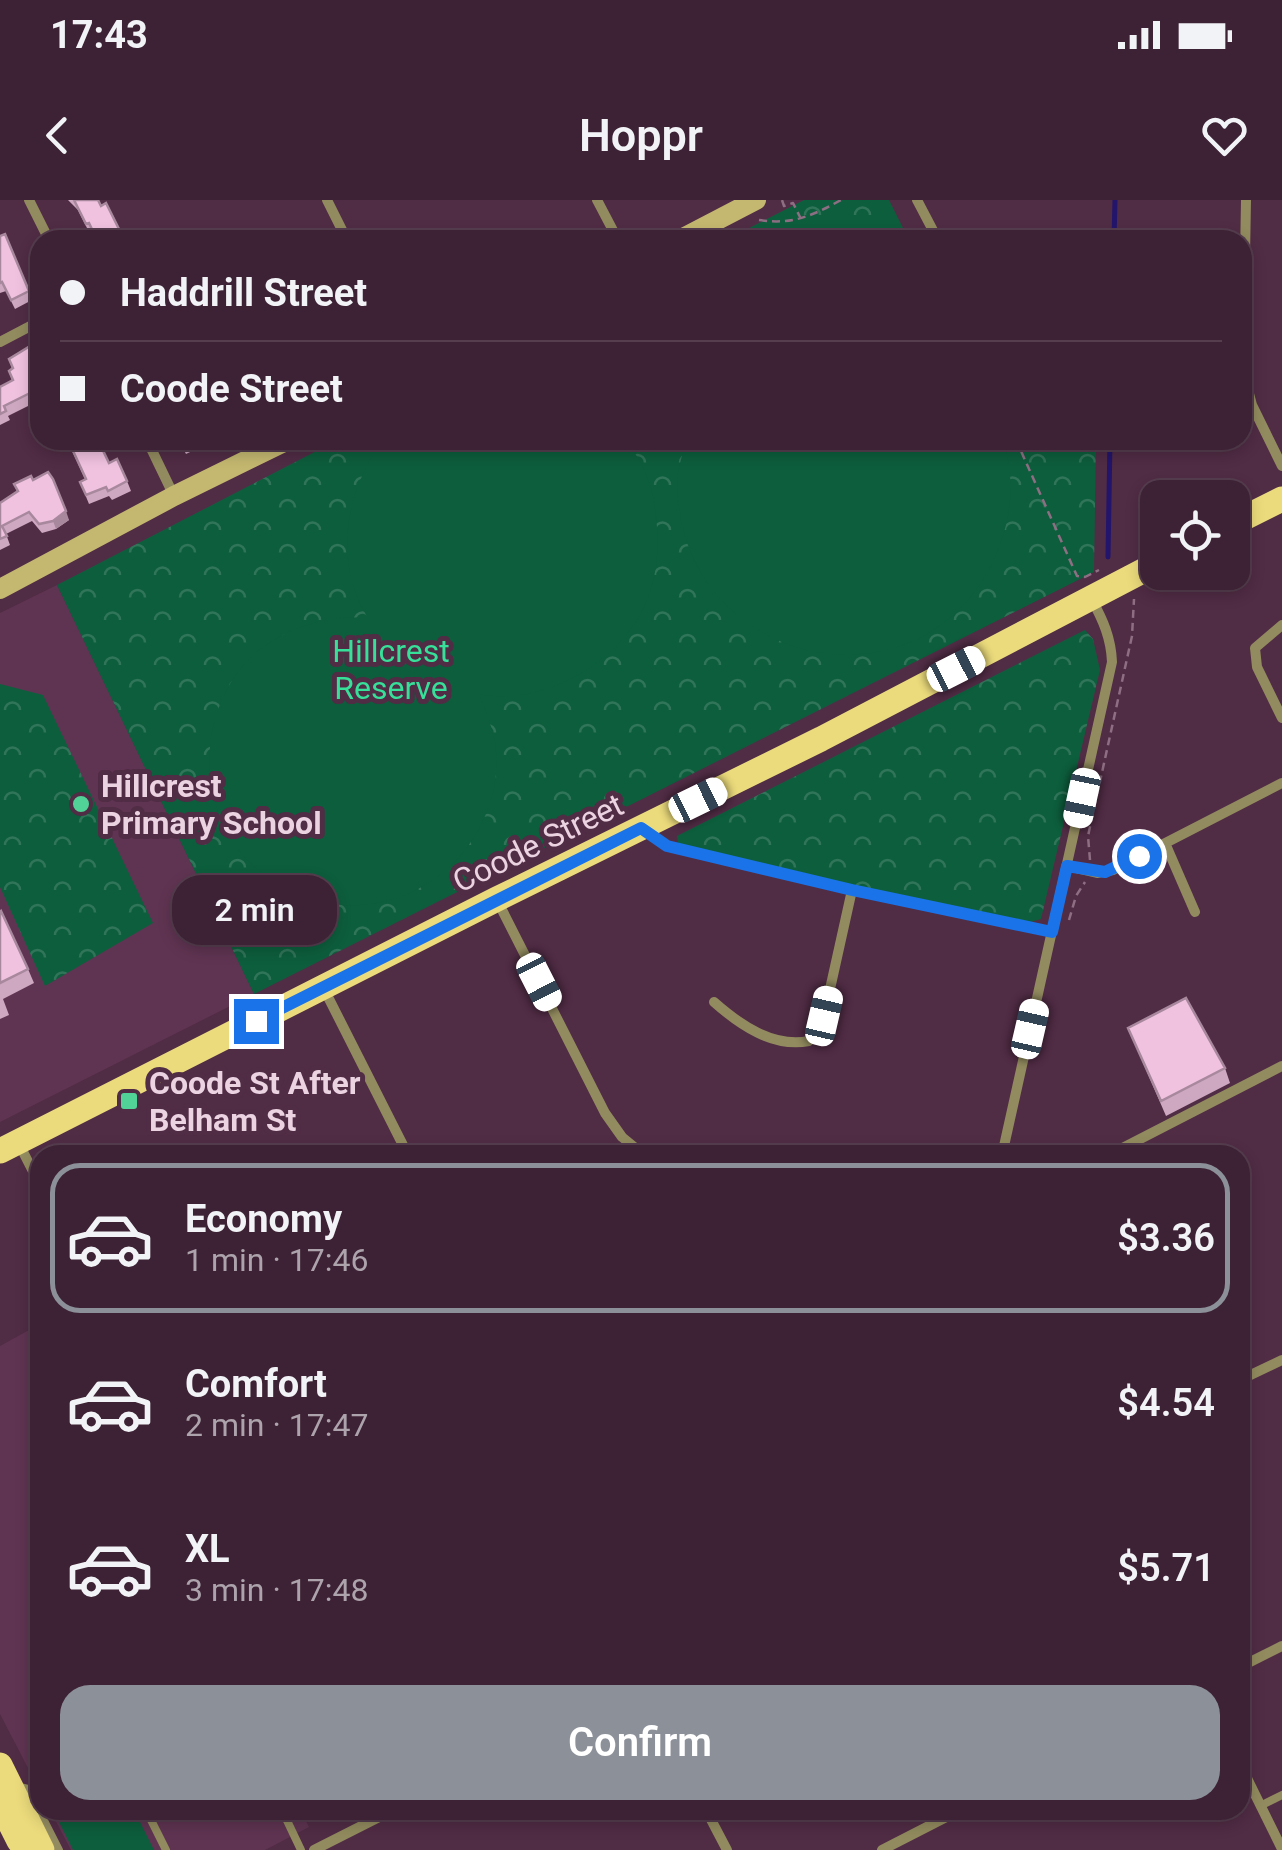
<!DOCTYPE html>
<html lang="en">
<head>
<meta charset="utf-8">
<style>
	body { margin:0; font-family:Roboto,sans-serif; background:#482e40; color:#f1f3f6; height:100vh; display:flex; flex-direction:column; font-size:38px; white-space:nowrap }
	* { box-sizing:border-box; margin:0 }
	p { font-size:32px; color:#ada3ac }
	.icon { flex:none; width:55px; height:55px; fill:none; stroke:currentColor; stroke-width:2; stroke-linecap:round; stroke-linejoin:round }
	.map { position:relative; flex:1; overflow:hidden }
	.drawer { position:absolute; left:30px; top:945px; width:1220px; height:675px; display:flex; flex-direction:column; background:#3d2134; border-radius:30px; box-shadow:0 5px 15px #0003,0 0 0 2px #563e4f }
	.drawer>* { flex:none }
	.hud { position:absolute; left:30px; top:30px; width:1222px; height:220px; border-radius:30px; box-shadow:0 5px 15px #0003,0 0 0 2px #563e4f; display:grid; align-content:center; height:220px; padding:0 30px; background:#3d2134 }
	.buttons { position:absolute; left:1140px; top:280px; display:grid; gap:20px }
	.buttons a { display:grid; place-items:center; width:110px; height:110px; border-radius:20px; background:#3d2134; box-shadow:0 5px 15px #0003,0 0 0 2px #563e4f; font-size:50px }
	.end { position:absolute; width:45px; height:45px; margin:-22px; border:12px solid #1a73e8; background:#fff; box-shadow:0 0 0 5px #fff }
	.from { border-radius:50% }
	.bubble { position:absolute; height:70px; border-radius:30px; background:#3d2134; box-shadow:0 5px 15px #0003,0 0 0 2px #563e4f; font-size:32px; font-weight:600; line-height:70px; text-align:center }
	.car { position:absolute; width:30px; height:60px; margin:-30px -15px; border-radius:12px; box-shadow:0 0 8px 2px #0007; background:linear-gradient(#fff 24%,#345 0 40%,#fff 0 76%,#345 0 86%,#fff 0) }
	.hud b { display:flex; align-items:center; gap:35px; height:95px; font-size:38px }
	.hud b+b { border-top:2px solid #563e4f }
	.hud i { width:25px; height:25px; background:#f1f3f6 }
	ul { padding:18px 0 0; list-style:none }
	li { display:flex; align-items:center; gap:30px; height:150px; margin:0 20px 15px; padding:0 10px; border:5px solid transparent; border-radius:30px }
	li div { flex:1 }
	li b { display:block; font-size:38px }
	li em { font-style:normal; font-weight:600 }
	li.selected { border-color:#8c9099 }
	li>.icon { width:90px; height:90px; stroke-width:1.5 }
	.button { display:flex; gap:20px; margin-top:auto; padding:20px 30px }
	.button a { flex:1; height:115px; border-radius:30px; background:#8c9099; color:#fff; font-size:40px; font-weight:600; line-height:115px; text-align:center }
	.status { display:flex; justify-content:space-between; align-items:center; height:70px; padding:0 50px; background:#3d2134; direction:ltr }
	.status svg { height:28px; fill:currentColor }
	header { display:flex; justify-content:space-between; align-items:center; height:130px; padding:0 30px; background:#3d2134; font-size:45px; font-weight:600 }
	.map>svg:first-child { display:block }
	.built { fill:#5f3452 }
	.forest { fill:url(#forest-crowns) }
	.pitch { fill:#0d5e3d }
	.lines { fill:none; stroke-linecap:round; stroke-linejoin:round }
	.stream { stroke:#23156b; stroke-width:5 }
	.path { stroke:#8e6e83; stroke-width:2.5; stroke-dasharray:8 5; stroke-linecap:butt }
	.lane { stroke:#928b5f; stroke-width:8 }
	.street { stroke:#928b5f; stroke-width:10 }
	.secondary { stroke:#c4b870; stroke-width:20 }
	.primary { stroke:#ebdb7c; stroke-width:25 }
	.wall { fill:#cea7c1 }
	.shaded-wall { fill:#a8889d }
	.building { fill:#f0c2e0; stroke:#a8889d; stroke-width:2.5 }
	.route { stroke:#1a73e8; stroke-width:12 }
	.poi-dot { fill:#51d397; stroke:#512c45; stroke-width:4 }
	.labels { text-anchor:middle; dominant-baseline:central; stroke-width:10; stroke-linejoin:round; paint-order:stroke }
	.park-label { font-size:32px; fill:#36e099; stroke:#512c45 }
	.poi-label { font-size:32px; font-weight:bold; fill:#ebd3e2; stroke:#512c45; text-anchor:start }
	.street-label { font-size:32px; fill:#ebd3e2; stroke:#512c45 }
</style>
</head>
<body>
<div class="status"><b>17:43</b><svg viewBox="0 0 49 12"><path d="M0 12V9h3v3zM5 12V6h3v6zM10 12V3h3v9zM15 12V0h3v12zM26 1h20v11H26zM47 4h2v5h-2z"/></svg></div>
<header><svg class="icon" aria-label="back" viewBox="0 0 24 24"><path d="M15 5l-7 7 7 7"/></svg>Hoppr<svg class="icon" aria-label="heart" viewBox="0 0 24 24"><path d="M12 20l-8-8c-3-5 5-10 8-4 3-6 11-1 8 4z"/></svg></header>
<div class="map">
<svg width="1282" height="1650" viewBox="0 0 1282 1650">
	<defs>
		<pattern id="forest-crowns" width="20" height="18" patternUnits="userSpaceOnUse" patternTransform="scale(2.5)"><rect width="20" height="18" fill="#0d5e3d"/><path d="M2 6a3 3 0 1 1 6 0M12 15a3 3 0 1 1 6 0" fill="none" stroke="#307459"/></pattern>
	</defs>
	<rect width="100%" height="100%" fill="#512c45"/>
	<path class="built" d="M57 385 254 794 0 922V413Z
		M40 1124V1591L0 1514V1146Z
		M50 1610H301L309 1627 265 1650H71Z"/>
	<path class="forest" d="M804 0H889L909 40H726Z
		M338 240H1096L1094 372 254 794 57 385Z
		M1085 430 1093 439 1100 470 1041 719 1024 724 679 648 677 636Z
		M0 484 43 495 153 723 45 786 0 687Z"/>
	<path class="pitch" d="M384 240H624C641 256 653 287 655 309 659 338 659 364 650 392 628 459 547 507 479 494 489 519 500 546 496 574 482 692 347 747 257 669 236 651 220 626 214 599 205 558 209 519 231 482 259 436 317 414 368 418 333 364 345 288 384 240Z
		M686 240H1003C1014 275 1013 310 1000 344 936 521 681 474 677 285 677 270 683 254 686 240Z
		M58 1610H134L154 1650H73L54 1612Z"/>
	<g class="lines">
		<path class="stream" d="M1114 40 1115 0
			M1108 357 1110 240"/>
		<path class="path" d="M782 0 784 6 793 3 801 19
			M759 20C792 25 812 16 841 0
			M1016 240 1077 376 1085 377 1099 370
			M304 248 319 240
			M1090 660 1088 636 1132 436 1134 399
			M1069 720 1076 696 1085 682"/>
		<path class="lane" d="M16 1586 28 1589 59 1650
			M1260 1606 1282 1595
			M146 1610 166 1650
			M282 1610 301 1650"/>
		<path class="street" d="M29 0 49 40
			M327 0 347 40
			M597 0 618 40
			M917 0 938 40
			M1246 0 1243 171 1252 205 1282 266
			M0 142 40 121
			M147 240 174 296
			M1282 425 1255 448 1257 467 1282 518
			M643 630 667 646 852 690 1052 732
			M1165 643 1195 712
			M1067 666 1097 673 1113 670 1282 583
			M497 700 605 913 622 937 644 955
			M323 787 408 955
			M714 802C740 825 773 848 809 841L824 816 852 690
			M18 942 40 985
			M1002 955 1112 462C1111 438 1103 420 1092 400
			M1109 955 1282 866
			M1240 1180 1282 1160
			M1240 1467 1282 1446
			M1240 1564 1282 1649
			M706 1610 727 1650
			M314 1650 393 1610
			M882 1650 960 1610"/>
		<path class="secondary" d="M679 40 756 0
			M0 389 174 296 288 240"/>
		<path class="primary" d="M1232 324 1282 299
			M0 951 497 699 821 539 1158 363
			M0 1565 42 1650
			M0 1603 19 1641"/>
	</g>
	<path class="wall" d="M68 0H98L122 35 138 40H96L92 32 90 34 78 10Z
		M5 34 32 100 15 109 6 91 0 93V36Z
		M40 140V200L8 216 10 220 0 225V187L12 181 9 171 12 169 9 159Z
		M67 240H104L99 242 109 263 127 281 131 291 112 300 109 296 89 304 80 282 85 279Z
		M179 240H215L186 254Z
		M33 280 69 320 56 329 42 333 32 321 6 334 10 345 0 350V303L17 292 14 284Z
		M0 712 28 769 34 783 3 799 9 815 0 819Z
		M1128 828 1225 868 1230 883 1166 916Z"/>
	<path class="shaded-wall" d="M66 311 69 320 56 329 53 321Z"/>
	<path class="building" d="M74 0H98L101 6 106 3 122 35 132 30 138 40H97L89 23 86 24Z
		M5 34 29 91 11 100 2 82 0 83V36Z
		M40 140V188L4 206 6 211 0 214V187L13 180 9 171 13 168 9 159Z
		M68 240H98L109 263 117 259 127 281 108 291 106 287 86 295 80 282 86 279Z
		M48 272 53 279 66 311 53 321 39 324 29 312 2 326 7 336 0 339V303L18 291 14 284 31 276 33 280Z
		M1 711 28 769 0 783V712Z
		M1186 798 1225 868 1161 901 1128 828Z"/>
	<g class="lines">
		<path class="route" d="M256 821 641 628 667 646 852 690 1052 732 1067 666 1105 672 1139 656"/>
	</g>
	<g class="poi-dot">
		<circle cx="81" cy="604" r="10"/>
		<rect x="119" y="891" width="20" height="20" rx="5"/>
	</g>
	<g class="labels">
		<g class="park-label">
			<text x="391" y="451">Hillcrest<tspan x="391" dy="37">Reserve</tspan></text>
		</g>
		<g class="poi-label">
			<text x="101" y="586">Hillcrest<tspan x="101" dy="37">Primary School</tspan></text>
			<text x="149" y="883">Coode St After<tspan x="149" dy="37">Belham St</tspan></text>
		</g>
		<g class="street-label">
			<text transform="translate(538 643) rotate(-26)">Coode Street</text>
		</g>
	</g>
</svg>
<div class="buttons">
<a><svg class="icon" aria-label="locate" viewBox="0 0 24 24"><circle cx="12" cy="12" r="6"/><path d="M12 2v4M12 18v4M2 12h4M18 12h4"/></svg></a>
</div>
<i class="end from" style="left:1139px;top:656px"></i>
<i class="end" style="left:256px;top:821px"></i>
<div class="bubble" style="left:172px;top:675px;width:165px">2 min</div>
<i class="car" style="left:956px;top:469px;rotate:63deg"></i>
<i class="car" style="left:1082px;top:598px;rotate:192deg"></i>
<i class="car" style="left:698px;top:600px;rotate:64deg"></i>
<i class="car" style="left:539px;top:782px;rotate:153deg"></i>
<i class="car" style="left:824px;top:816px;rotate:13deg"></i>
<i class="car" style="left:1030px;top:829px;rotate:13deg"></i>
<div class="hud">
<b><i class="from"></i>Haddrill Street</b>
<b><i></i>Coode Street</b>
</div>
<section class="drawer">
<ul>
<li class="selected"><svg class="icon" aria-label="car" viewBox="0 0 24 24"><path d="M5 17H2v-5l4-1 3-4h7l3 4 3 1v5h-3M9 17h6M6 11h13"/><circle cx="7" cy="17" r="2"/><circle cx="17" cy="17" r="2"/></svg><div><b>Economy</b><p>1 min · 17:46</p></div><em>$3.36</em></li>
<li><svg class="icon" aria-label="car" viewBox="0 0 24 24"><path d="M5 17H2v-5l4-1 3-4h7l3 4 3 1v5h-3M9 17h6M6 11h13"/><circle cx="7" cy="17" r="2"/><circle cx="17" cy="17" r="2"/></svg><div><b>Comfort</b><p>2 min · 17:47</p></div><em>$4.54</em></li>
<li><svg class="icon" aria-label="car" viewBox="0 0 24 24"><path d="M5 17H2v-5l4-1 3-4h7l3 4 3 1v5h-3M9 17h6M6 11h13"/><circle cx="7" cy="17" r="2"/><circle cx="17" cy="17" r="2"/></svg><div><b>XL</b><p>3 min · 17:48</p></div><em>$5.71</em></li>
</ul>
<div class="button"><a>Confirm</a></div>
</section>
</div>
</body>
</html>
